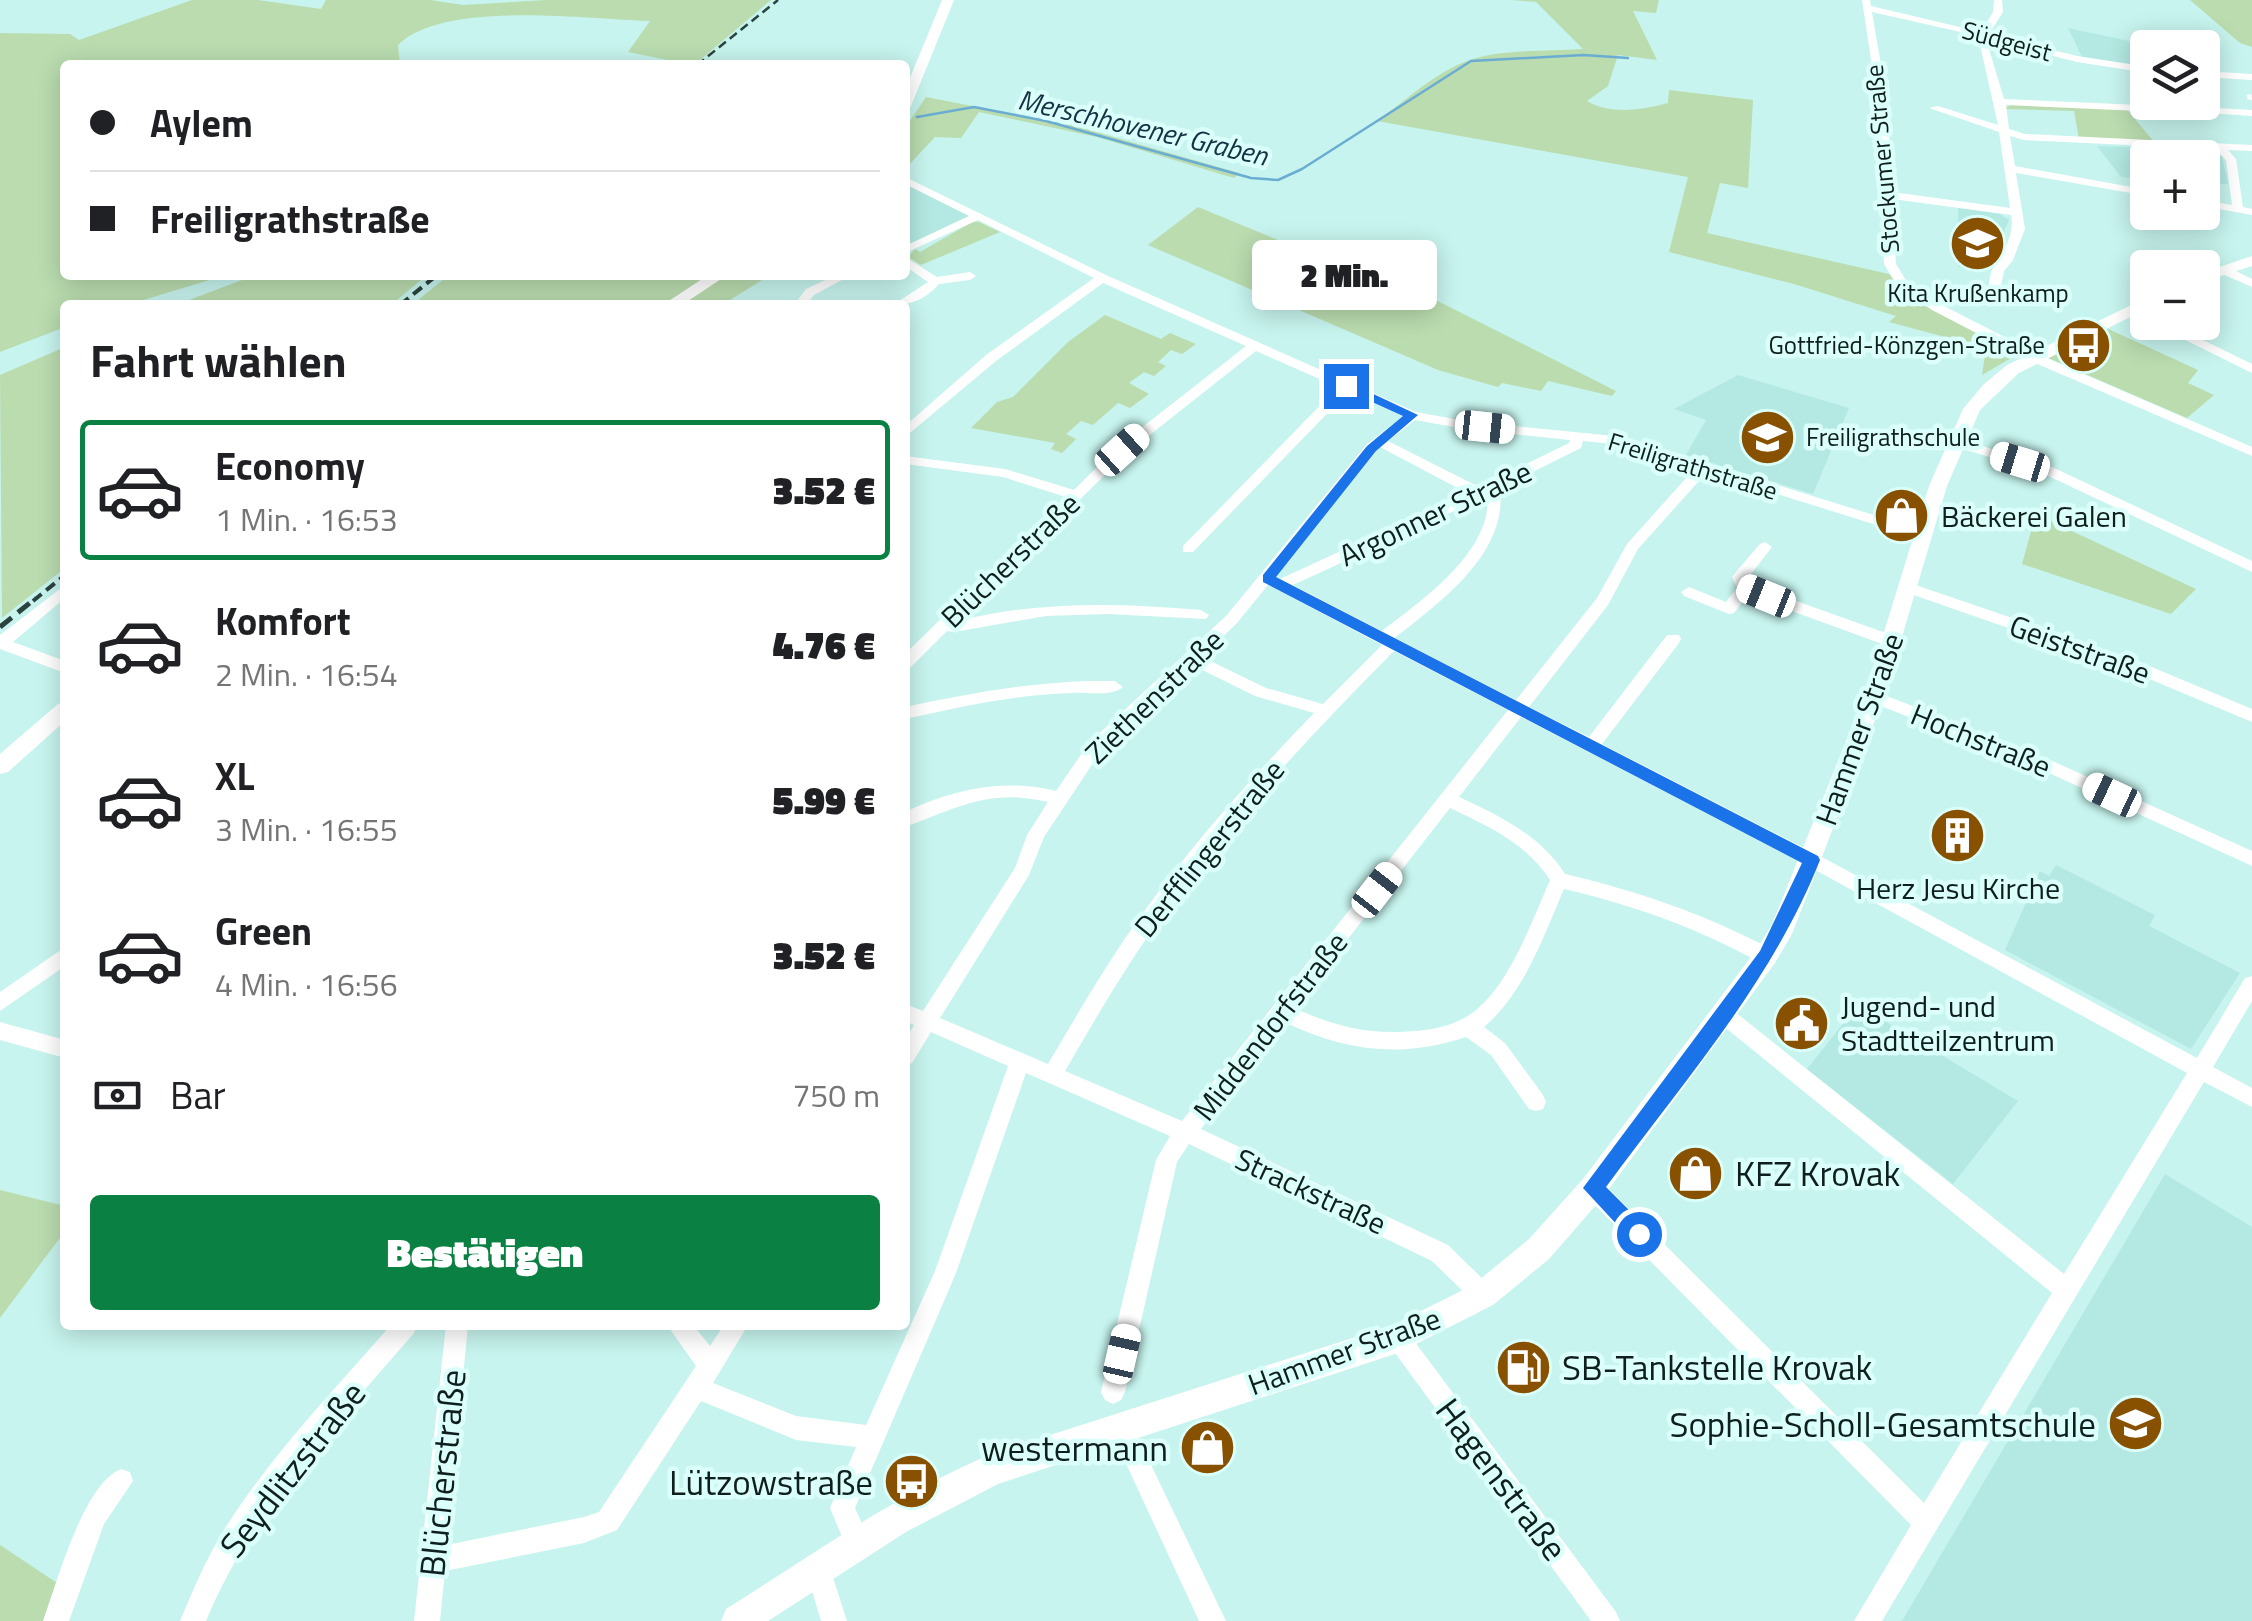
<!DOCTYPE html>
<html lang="de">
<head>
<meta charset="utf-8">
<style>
	body { margin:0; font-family:"Titillium Web",sans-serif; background:#f2f2f2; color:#202124; height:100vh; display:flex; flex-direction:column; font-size:38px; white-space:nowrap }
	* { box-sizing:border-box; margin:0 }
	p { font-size:32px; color:#757577 }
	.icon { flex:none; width:55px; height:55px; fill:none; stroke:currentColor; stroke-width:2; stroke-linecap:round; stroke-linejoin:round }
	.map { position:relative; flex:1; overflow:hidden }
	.sheet { position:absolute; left:60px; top:300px; width:850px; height:1030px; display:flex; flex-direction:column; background:#fff; border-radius:10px; box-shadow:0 5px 25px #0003 }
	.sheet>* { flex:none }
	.banner { position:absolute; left:60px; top:60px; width:850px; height:220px; border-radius:10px; box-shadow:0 5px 25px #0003; display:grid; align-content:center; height:220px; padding:0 30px; background:#fff }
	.controls { position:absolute; left:2130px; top:30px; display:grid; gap:20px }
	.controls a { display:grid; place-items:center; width:90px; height:90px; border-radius:10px; background:#fff; box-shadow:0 5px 25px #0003; font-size:50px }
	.end { position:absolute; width:45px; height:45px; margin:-22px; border:12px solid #1a73e8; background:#fff; box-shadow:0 0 0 5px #fff }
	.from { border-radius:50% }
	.bubble { position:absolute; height:70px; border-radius:10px; background:#fff; box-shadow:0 5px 25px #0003; font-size:32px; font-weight:800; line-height:70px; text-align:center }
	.car { position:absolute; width:30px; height:60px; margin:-30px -15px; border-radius:12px; box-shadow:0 0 8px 2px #0007; background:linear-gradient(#fff 24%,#345 0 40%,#fff 0 76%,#345 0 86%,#fff 0) }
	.banner b { display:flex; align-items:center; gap:35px; height:95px; font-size:38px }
	.banner b+b { border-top:2px solid #e0e0e0 }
	.banner i { width:25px; height:25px; background:#202124 }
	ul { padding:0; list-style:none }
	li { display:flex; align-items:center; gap:30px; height:140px; margin:0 20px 15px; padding:0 10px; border:5px solid transparent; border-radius:10px }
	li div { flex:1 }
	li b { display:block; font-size:38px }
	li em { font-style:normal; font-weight:800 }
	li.active { border-color:#0b8043 }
	li>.icon { width:90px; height:90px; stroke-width:1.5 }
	h2 { padding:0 30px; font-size:45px; line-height:120px }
	.pay { display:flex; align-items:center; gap:25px; height:110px; padding:0 30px; font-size:38px }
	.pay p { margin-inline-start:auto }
	.cta { display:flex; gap:20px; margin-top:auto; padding:20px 30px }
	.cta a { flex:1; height:115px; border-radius:10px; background:#0b8043; color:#fff; font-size:40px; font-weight:800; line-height:115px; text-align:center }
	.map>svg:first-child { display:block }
	.built { fill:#b3e9e2 }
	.green { fill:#badcaf }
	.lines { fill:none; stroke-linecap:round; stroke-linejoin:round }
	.stream { stroke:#6badd2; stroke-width:2.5 }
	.minor { fill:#fff; fill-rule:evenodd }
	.major { fill:#fff; fill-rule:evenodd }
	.rail-far2 { stroke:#2c423f; stroke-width:2.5; stroke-dasharray:9 5; stroke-linecap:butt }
	.rail-far1 { stroke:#2c423f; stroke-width:4; stroke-dasharray:11 6; stroke-linecap:butt }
	.rail { stroke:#2c423f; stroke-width:5; stroke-dasharray:15 8; stroke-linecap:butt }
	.route { fill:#1a73e8 }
	.labels { text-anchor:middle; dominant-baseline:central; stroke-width:9; stroke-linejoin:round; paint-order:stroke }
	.far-street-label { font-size:25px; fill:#0e1f1d; stroke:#dbfffa }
	.far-poi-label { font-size:25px; fill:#0e1f1d; stroke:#dbfffa }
	.far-water-label { font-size:28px; font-style:italic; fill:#153344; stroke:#dbfffa }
	.street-label { font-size:30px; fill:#0e1f1d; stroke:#dbfffa }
	.poi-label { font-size:30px; fill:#0e1f1d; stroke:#dbfffa; text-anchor:start }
	.near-poi-label { font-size:35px; fill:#0e1f1d; stroke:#dbfffa; text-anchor:end }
	.near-street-label { font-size:35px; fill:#0e1f1d; stroke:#dbfffa }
</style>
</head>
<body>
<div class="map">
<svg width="2252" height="1621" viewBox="0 0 2252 1621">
	<rect width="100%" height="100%" fill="#c7f4ee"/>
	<path class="built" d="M2068 28 2129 41 2144 66 2082 57Z
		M2097 146 2213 150 2222 156 2228 184 2203 183 2202 158H2148L2147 179 2121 177Z
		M905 184 921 189 971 215 905 248Z
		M1958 207 2000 214 2009 220 1994 253 1985 252 1986 269 1958 267Z
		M1738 375 1849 408 1813 494 1686 455 1706 420 1674 409Z
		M2056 865 2155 915 2149 926 2240 973 2191 1049 2005 950 2040 871 2049 876Z
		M1858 1005 2018 1101 1953 1184 1807 1069Z
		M2165 1174 2252 1227V1621H1902Z"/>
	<path class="green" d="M192 0H258L321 9 326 0H430L463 5 546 0H771L694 65H658L672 61 628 52 650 21C583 19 443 0 398 45L400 65 304 62 140 65 127 61 132 65H65V275H226L127 305H65V327L0 352V33L70 34 79 40Z
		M1511 0H1659L1656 13 1633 11 1657 60 1618 55 1608 86 1587 101C1611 115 1643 110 1668 103L1669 90 1753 100 1748 188 1720 183 1707 233 1889 274 1907 293 2018 354 1982 375 1986 348 1889 322 1896 316 1794 284 1669 252 1688 177 1377 121C1404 102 1431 76 1462 63 1495 48 1542 52 1583 49L1536 2Z
		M2190 0H2252V47L2240 43Z
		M926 97 1075 126 1239 173 1234 178 1097 137 979 112 961 138 935 137 905 169V128Z
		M2011 105 2126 108 2154 142 2079 139 2074 111 2004 109Z
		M1198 207 1363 275 1400 282 1616 391 1612 396 1548 381 1541 391 1502 383 1498 387 1438 370 1148 245Z
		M972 222H979L1000 232 921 265 908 257 915 249 920 252Z
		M255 275H427L391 305H176Z
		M449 275H713L661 305H412Z
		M727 275H770L722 305H678Z
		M1105 315 1161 339 1170 333 1196 344 1182 354 1171 350 1158 362 1166 366 1154 376 1144 372 1129 383 1149 394 1130 408 1118 403 1093 425 1081 421 1066 434 1076 439 1062 453 1051 449 1055 443 971 428 997 402 1013 397 1068 342Z
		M2104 327 2198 370 2188 383 2214 395 2187 418 2046 357Z
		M65 347V568L2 618 0 375Z
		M2046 519 2196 589 2171 614 2022 564 2034 521Z
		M0 1190 65 1206V1231L0 1318Z
		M0 1545 57 1583 46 1621H0Z"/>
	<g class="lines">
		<path class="stream" d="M917 117 974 107 1046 121 1251 178 1278 180 1302 169 1471 61 1583 55 1628 58"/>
		<path class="minor" d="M1862 0H1870L1871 6 1981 32 1993 12 1994 0H2002L2003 12 1989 34 2077 56 2148 67V73L2077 62 1986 39 2004 99 2163 106 2165 102H2175L2174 110 2163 112 2006 105 2009 129 2025 134 2252 145V151L2228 150 2236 159 2243 207 2252 209V215L2202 206V200L2232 205 2226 160 2215 149 2024 140 2010 136 2015 166 2148 190V196L2016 173 2025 229 2013 260 2004 271 1999 296 1993 300 1987 296C1989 288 1989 278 1992 270 2002 251 2015 238 2011 215L1892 199 1896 264 1907 282 1940 304 2040 355 2252 447V456L2030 361 1932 310 1898 287 1884 264 1877 100ZM1872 12 1978 36 1998 125 1938 106 1929 108 1999 132 2010 208 1892 192 1887 100Z
			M2202 71 2252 74V80L2202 77Z
			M2251 94 2252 100 2247 99V95Z
			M2197 107 2252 110V116L2193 112V108Z
			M905 177 1106 275 1416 412 1465 421 1624 437 1928 532V538H1918L1707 472 1638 549 1608 605 1529 707 1589 737 1667 635H1679L1681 639 1679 643 1602 744 1818 855 2197 1058 2245 978 2252 976V1001L2213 1067 2252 1088V1107L2204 1082 1882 1621H1854L1911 1525 1585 1195 1582 1188 1585 1181 1593 1178 1601 1181 1924 1503 2052 1293 1716 1020 1713 1014 1716 1008 1723 1006 1730 1008 2064 1274 2187 1073 1806 865 1521 717 1459 797C1500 816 1540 835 1565 874 1638 891 1707 915 1773 950L1776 956 1773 962 1766 964 1759 962C1697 928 1633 905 1564 889 1543 937 1525 992 1484 1027L1505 1043 1543 1095 1546 1102 1543 1109 1536 1111 1529 1109 1491 1055 1466 1037C1400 1059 1345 1051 1284 1022L1201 1129 1448 1245 1491 1287 1494 1295 1491 1303 1483 1306 1475 1303 1432 1261 1189 1144 1177 1162 1125 1392 1121 1400 1113 1404 1105 1400 1101 1392 1156 1160 1170 1136 1026 1073 956 1273 855 1508 870 1542 866 1551 857 1555 848 1551 830 1508 856 1447 796 1440 701 1401 617 1530 584 1543 445 1571 440 1621H414L446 1325H468L447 1545 584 1517 599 1512 696 1366 667 1325H693L710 1346 724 1325H748L713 1383 796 1416 866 1425 935 1271 1008 1066 931 1032 912 1063 905 1066V1040L914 1025 905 1021V1004L923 1011 1015 868 1027 835 1048 802C990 788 957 808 905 827V812C953 789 1004 778 1056 791L1089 743 1227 615 1366 445 1403 416 1348 392 1193 552H1183V546L1338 387 1256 351 1127 453 957 621C1038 601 1118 603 1201 610L1209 615 1206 619 1108 614 1046 616 954 632 947 631 911 667 905 669V654L1066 497 1003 477 905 464V456L1005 469 1074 490 1117 447 1246 346 1103 283 996 361 905 437V426L986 355 1094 278 978 220 905 253V246L969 216 905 184ZM1415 420 1465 429 1570 440 1569 443 1479 487 1388 441ZM1583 441 1622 445 1695 468 1627 544 1597 598 1516 700 1395 638C1441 601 1508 554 1500 488L1581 448ZM1380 447 1467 493 1280 579 1275 576ZM1487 496C1493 551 1421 601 1382 631L1293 585ZM1268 585 1382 645 1323 704 1266 688 1202 657 1237 623ZM1394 651 1508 710 1182 1121 1065 1071C1097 1016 1129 961 1167 909 1234 816 1314 732 1394 651ZM1192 665 1255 696 1314 713C1253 776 1194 842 1143 913 1108 961 1078 1013 1048 1064L940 1018 1029 875 1044 837 1101 751ZM1450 808C1488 826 1527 844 1550 880 1531 923 1507 993 1466 1017 1446 1029 1421 1031 1399 1032 1360 1033 1330 1024 1294 1008Z
			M905 257 937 277 970 272 976 276 970 280 939 284C925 300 910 305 893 305L928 282 905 266Z
			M2220 267H2228L2252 279V287L2220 273Z
			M836 275H851L814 295 806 305H794L806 289Z
			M2149 322H2166L2252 364V373Z
			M1955 438 2052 467 2252 561V572L2042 473 1950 445 1948 442Z
			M1765 542 1772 547 1748 578 1751 585 1897 637 1899 641 1897 645H1885L1748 595 1734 613 1729 614 1684 596 1681 592 1689 587 1726 602 1737 588 1732 577 1735 573 1760 544Z
			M1907 582 2135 660 2252 709V722L2123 668 1902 591 1899 587Z
			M65 585V598L13 642 65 661V673L0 649V635Z
			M1088 681H1115L1123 687C1112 697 1086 692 1070 693 1014 695 959 707 905 719V707C966 694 1026 683 1088 681Z
			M1874 691 2048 759 2252 851V866L2036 767 1868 701 1866 697 1868 693Z
			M65 947V966L0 1011V992Z
			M0 1022 65 1040V1058L0 1040Z
			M391 1325H417L414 1333C337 1423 252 1509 206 1621H180C193 1590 206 1559 224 1530 271 1455 333 1391 391 1325Z
			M1398 1326 1406 1330 1616 1612 1620 1621H1591L1390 1346 1386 1338 1390 1330Z
			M1121 1415 1129 1419 1226 1621H1199L1109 1427 1113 1419Z
			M121 1469 130 1472 133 1481 104 1524 69 1621H43C57 1583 83 1484 121 1469Z
			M818 1555 827 1559 847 1621H821L805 1568 809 1559Z"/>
		<path class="major" d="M942 0H954L911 106 905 110V90Z
			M2252 256V266L2202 282V273Z
			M708 275H727L682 305H663Z
			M2148 297V308L2019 373 1980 410 1947 486 1884 697 1792 934 1775 963 1603 1197 1549 1259 1493 1305 1398 1353 998 1484 906 1532 768 1621H721L726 1609C814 1554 898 1493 994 1453L1393 1325 1473 1285 1529 1239 1583 1179 1757 949 1772 924 1864 697 1929 486 1963 409 1984 384 2007 365Z
			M65 701V721L8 772 0 774V754L58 704Z"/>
		<path class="rail-far2" d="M697 65 778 0"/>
		<path class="rail-far1" d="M400 305 437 275
			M33 601 65 575"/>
		<path class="rail" d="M0 627 36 598"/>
	</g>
	<path class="route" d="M1341 383H1350L1418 415 1376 451 1276 577 1818 856 1820 860C1772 982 1683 1082 1606 1187L1646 1227 1649 1234 1639 1244 1632 1241 1583 1188 1760 951 1802 863 1263 582V575L1367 446 1403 416 1341 388Z"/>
	<defs>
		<symbol id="school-disc" viewBox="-11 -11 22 22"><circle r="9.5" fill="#875100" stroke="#dbfffa"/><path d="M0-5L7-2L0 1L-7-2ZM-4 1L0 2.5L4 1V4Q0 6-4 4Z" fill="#fff"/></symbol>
		<symbol id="bus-disc" viewBox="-11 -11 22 22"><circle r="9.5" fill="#875100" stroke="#dbfffa"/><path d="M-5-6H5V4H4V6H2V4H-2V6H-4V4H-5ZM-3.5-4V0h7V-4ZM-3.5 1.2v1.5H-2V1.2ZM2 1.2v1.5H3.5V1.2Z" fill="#fff"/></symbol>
		<symbol id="shop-disc" viewBox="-11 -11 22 22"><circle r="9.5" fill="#875100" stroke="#dbfffa"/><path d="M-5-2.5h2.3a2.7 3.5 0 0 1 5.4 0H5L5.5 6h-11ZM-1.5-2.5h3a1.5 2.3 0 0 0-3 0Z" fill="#fff"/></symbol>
		<symbol id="building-disc" viewBox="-11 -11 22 22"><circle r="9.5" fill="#875100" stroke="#dbfffa"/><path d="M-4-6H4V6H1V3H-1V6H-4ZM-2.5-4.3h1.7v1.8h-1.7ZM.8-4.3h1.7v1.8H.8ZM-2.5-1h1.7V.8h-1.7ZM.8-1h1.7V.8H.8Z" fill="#fff"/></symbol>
		<symbol id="civic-disc" viewBox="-11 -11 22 22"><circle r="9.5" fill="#875100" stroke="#dbfffa"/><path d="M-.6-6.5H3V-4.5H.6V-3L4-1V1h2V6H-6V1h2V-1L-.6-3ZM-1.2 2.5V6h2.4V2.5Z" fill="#fff"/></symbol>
		<symbol id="fuel-disc" viewBox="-11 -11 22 22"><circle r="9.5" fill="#875100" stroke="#dbfffa"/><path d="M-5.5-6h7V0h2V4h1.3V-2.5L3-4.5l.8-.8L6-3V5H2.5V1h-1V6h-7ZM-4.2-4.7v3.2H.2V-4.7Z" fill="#fff"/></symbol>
	</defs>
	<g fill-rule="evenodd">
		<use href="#school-disc" x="1946" y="212" width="63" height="63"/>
		<use href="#bus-disc" x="2052" y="314" width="63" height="63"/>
		<use href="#school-disc" x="1736" y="406" width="63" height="63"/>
		<use href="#shop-disc" x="1870" y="484" width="63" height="63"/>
		<use href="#building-disc" x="1926" y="804" width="63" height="63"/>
		<use href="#civic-disc" x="1770" y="992" width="63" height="63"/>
		<use href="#shop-disc" x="1664" y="1142" width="63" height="63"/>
		<use href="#fuel-disc" x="1492" y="1336" width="63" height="63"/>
		<use href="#school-disc" x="2104" y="1392" width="63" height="63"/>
		<use href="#shop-disc" x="1176" y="1416" width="63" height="63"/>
		<use href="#bus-disc" x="880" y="1450" width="63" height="63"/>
	</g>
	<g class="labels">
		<g class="far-street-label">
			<text transform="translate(2007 41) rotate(15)">Südgeist</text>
			<text transform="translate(1882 159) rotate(-95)">Stockumer Straße</text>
			<text transform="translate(1693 466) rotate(17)">Freiligrathstraße</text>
		</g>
		<g class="far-poi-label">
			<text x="1978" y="293">Kita Krußenkamp</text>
			<text x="2045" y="345" text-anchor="end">Gottfried-Könzgen-Straße</text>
			<text x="1806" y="437" text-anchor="start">Freiligrathschule</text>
		</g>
		<g class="far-water-label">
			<text transform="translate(1143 127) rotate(13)">Merschhovener Graben</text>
		</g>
		<g class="street-label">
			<text transform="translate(1435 513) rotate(-25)">Argonner Straße</text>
			<text transform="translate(1010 560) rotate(-44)">Blücherstraße</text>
			<text transform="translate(2080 649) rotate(20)">Geiststraße</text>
			<text transform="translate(1154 696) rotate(-44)">Ziethenstraße</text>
			<text transform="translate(1859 729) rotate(-70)">Hammer Straße</text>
			<text transform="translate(1981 740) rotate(22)">Hochstraße</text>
			<text transform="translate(1209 848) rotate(-51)">Derfflingerstraße</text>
			<text transform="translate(1270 1026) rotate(-52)">Middendorfstraße</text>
			<text transform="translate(1311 1191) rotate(25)">Strackstraße</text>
			<text transform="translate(1344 1351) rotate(-20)">Hammer Straße</text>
		</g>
		<g class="poi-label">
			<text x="1941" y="516">Bäckerei Galen</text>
			<text x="1958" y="888" text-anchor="middle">Herz Jesu Kirche</text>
			<text x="1841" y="1006">Jugend- und<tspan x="1841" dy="34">Stadtteilzentrum</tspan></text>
		</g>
		<g class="near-poi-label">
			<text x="1735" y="1173" text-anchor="start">KFZ Krovak</text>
			<text x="1562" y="1367" text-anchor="start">SB-Tankstelle Krovak</text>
			<text x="2096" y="1424">Sophie-Scholl-Gesamtschule</text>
			<text x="1168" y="1448">westermann</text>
			<text x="873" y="1482">Lützowstraße</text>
		</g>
		<g class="near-street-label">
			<text transform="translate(292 1469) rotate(-52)">Seydlitzstraße</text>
			<text transform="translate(442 1473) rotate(-84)">Blücherstraße</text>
			<text transform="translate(1502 1479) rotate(53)">Hagenstraße</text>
		</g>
	</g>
</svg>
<div class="controls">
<a><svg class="icon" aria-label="layers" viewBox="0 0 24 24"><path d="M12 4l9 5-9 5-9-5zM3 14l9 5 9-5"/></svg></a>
<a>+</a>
<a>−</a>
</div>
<i class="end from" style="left:1639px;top:1234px"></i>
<i class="end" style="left:1346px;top:386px"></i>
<div class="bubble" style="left:1252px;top:240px;width:185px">2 Min.</div>
<i class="car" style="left:1485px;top:427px;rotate:96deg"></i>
<i class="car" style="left:1122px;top:450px;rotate:48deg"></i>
<i class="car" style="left:2020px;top:462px;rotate:287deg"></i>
<i class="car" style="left:1766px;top:596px;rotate:292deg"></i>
<i class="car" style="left:2112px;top:795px;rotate:295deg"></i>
<i class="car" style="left:1377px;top:890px;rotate:38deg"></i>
<i class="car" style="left:1122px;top:1354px;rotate:13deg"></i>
<div class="banner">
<b><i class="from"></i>Aylem</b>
<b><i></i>Freiligrathstraße</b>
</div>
<section class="sheet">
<h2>Fahrt wählen</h2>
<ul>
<li class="active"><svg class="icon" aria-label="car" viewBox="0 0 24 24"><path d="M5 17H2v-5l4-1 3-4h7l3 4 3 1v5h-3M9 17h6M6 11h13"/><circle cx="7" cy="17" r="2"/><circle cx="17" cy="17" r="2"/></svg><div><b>Economy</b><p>1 Min. · 16:53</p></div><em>3.52 €</em></li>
<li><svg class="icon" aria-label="car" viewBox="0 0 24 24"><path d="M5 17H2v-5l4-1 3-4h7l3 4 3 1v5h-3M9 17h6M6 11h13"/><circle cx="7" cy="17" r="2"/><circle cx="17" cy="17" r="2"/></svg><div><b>Komfort</b><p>2 Min. · 16:54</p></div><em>4.76 €</em></li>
<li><svg class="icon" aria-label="car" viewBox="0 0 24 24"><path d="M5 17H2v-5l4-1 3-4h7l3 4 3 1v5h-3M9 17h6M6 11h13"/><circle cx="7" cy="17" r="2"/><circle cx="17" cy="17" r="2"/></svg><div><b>XL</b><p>3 Min. · 16:55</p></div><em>5.99 €</em></li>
<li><svg class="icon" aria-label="car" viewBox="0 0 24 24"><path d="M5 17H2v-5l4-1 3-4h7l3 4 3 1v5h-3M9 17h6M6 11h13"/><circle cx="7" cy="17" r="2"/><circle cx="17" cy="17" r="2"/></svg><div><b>Green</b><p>4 Min. · 16:56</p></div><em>3.52 €</em></li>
</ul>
<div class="pay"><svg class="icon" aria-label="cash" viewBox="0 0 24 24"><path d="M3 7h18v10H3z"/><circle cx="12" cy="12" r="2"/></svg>Bar<p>750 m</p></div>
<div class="cta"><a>Bestätigen</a></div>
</section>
</div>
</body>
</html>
